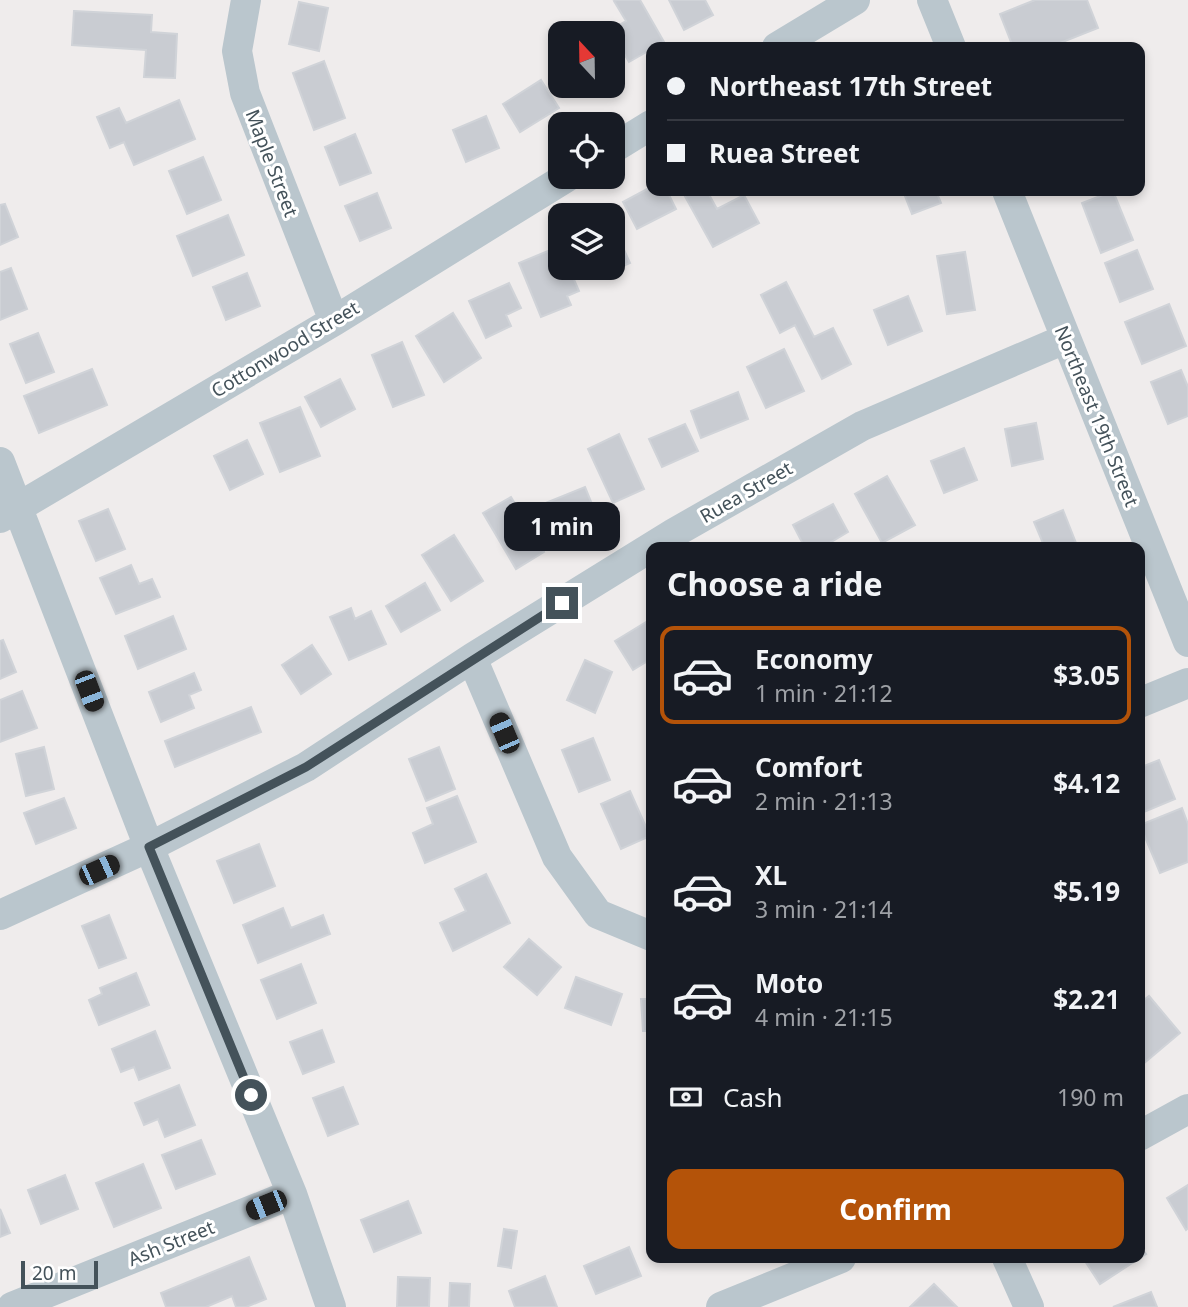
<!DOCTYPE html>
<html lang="en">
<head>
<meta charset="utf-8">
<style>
	body { margin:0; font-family:"Noto Sans",sans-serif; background:#242831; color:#f1f3f6; height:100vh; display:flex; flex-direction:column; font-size:26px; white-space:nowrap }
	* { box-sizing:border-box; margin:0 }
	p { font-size:23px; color:#9ea1a6 }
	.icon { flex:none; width:38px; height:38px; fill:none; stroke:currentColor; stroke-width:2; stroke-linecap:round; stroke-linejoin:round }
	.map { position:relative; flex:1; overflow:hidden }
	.side { position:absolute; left:646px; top:542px; width:499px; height:721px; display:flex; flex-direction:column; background:#171b24; border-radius:14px; box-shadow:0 4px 10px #0003 }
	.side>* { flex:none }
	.banner { position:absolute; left:646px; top:42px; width:499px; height:154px; border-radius:14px; box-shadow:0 4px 10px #0003; display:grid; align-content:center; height:154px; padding:0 21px; background:#171b24 }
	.needle { width:46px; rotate:338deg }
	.buttons { position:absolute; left:548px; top:21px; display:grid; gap:14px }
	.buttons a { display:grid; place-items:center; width:77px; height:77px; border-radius:14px; background:#171b24; box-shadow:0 4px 10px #0003; font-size:35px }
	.scale { position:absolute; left:21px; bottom:18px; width:77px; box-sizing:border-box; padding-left:7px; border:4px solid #44525a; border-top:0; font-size:19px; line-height:24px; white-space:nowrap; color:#44525a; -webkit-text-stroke:5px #fff; paint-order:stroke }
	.end { position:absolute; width:32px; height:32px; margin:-16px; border:9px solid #44525a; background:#fff; box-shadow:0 0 0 4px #fff }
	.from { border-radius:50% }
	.bubble { position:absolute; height:49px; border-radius:14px; background:#171b24; box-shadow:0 4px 10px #0003; font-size:23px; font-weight:700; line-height:49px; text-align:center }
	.car { position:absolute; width:21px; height:42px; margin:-21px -10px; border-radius:9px; box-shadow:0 0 5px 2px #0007; background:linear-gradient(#222 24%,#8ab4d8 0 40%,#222 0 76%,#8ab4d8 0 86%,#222 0) }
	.banner b { display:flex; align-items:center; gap:24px; height:66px; font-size:26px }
	.banner b+b { border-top:2px solid #363941 }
	.banner i { width:18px; height:18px; background:#f1f3f6 }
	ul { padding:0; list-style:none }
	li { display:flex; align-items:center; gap:21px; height:98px; margin:0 14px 10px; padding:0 7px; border:4px solid transparent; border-radius:14px }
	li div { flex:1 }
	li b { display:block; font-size:26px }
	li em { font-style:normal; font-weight:700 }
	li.on { border-color:#b45309 }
	li>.icon { width:63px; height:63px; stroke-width:1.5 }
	h2 { padding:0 21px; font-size:32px; line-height:84px }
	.pay { display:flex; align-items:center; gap:18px; height:77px; padding:0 21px; font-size:26px }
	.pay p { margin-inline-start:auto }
	.action { display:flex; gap:14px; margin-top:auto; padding:14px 21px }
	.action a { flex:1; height:80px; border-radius:14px; background:#b45309; color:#fff; font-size:28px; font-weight:700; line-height:80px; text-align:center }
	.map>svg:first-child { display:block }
	.building { fill:#c9ccd2; stroke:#d0d3d8; stroke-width:2 }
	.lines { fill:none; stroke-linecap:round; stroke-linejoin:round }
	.street { stroke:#bac6cd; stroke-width:30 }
	.route { stroke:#44525a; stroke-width:9 }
	.labels { text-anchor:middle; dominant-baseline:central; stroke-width:6; stroke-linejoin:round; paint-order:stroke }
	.street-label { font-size:19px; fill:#44525a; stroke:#fff }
</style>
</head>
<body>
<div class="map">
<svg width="1188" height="1307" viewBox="0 0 1188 1307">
	<rect width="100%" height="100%" fill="#efecec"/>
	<path class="building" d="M617 0H640L664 42 629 62 610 30 626 21 614 1Z
		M669 0H705L713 15 684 30Z
		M1035 0H1087L1098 28 1050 47H1013L1000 14Z
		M299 2 328 8 319 51 289 44Z
		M74 11 152 15 151 32 177 34 175 78 144 77 146 50 72 45Z
		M324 61 345 118 314 130 293 73Z
		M541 80 559 108 520 132 503 104Z
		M179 100 195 139 134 165 124 142 110 148 97 117 119 108 126 123Z
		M486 116 499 148 466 162 453 130Z
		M355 134 371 173 340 185 325 147Z
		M203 157 221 200 187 214 169 171Z
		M651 187V191H667L676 209 637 229 623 202Z
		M682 191H707L717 209 744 195 759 223 713 247Z
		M903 191H936L941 203 912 214Z
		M1113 191 1133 240 1101 253 1082 203Z
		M377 193 391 228 360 241 345 206Z
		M5 204 18 237 0 245V205Z
		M228 215 244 255 193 276 177 236Z
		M612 223 630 263 596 278 592 268H612Z
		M560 246V268H569L579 291 567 296 571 305 541 317 519 263Z
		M1137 250 1153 289 1120 302 1105 263Z
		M965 252 975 310 947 314 937 256Z
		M11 268 27 309 0 320V272Z
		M247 273 260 306 226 320 213 287Z
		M786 282 814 337 833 328 851 364 822 379 795 325 780 333 761 295Z
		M509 283 521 308 506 315 511 326 486 338 469 301Z
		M908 296 922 331 888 345 874 310Z
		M1169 304 1186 346 1142 364 1125 322Z
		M453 313 481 358 444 382 416 336Z
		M38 333 54 372 26 383 10 344Z
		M402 342 424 395 393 407 372 355Z
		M784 349 804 391 766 408 747 367Z
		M92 369 107 405 39 433 24 396Z
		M1181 370 1188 387V416L1168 424 1151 382Z
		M340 379 355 409 321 427 305 397Z
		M738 392 748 419 701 438 691 411Z
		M300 407 320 456 280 472 260 423Z
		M1036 423 1043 459 1012 466 1005 429Z
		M685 424 698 451 662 467 649 439Z
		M619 434 644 489 613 503 588 449Z
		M247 440 263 474 230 490 214 456Z
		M964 448 977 480 944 493 931 461Z
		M887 476 915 525 882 543 855 494Z
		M585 487 596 514 554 531 543 504Z
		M511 497 544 552 516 569 483 513Z
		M833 504 848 532 828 544 830 548H805L793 525Z
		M108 509 125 549 96 561 79 521Z
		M1063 510 1078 548H1045L1034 522Z
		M454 535 483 581 451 601 422 555Z
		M131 565 139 584 152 579 160 597 116 614 100 578Z
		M425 583 440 610 401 632 386 606Z
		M351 608 355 619 371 611 386 644 349 660 330 617Z
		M173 616 186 649 138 669 125 636Z
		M651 619V659L633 670 615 641Z
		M3 640 16 672 0 679V641Z
		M312 645 331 674 301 694 282 665Z
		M585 660 612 672 595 713 567 700Z
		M194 673 201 690 189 695 194 708 161 722 149 692Z
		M22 691 37 728 0 742V700Z
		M251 707 261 732 175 767 165 741Z
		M593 738 610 780 579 792 562 750Z
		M44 747 54 789 26 796 16 754Z
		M439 747 455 789 426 801 409 759Z
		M1159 760 1175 799 1139 814V768Z
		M630 791 650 836 621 849 601 804Z
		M457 796 476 842 425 863 413 833 433 824 427 808Z
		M64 798 76 828 36 844 24 813Z
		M1182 808 1188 824V862L1160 873 1140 825Z
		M259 844 275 886 234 903 217 861Z
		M486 874 510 923 453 951 440 923 466 911 455 889Z
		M283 908 291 928 323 915 330 934 258 963 243 925Z
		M109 915 126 958 99 968 82 926Z
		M529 939 561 967 537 995 504 967Z
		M301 964 316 1003 277 1019 261 980Z
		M136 973 149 1005 99 1025 89 1000 102 994 100 988Z
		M576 977 622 994 611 1025 565 1008Z
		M1149 996 1180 1033 1143 1064 1139 1059V1004Z
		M641 999H651V1031H643Z
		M322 1030 334 1062 303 1074 290 1042Z
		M155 1031 170 1068 139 1080 134 1067 121 1072 112 1049Z
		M179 1085 195 1125 165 1137 158 1119 144 1125 135 1103Z
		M343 1087 358 1124 328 1136 313 1098Z
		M201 1140 215 1174 176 1189 162 1155Z
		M143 1164 161 1208 114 1227 96 1183Z
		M65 1175 78 1209 41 1224 28 1190Z
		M1188 1185V1228L1186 1230 1167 1198Z
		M408 1201 421 1233 374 1252 361 1220Z
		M0 1209 10 1233 0 1237Z
		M504 1229 517 1231 511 1268 498 1266Z
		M1139 1245 1146 1254 1100 1284 1083 1258H1139Z
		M629 1247 641 1276 596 1294 584 1266Z
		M249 1257 266 1299 246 1307H236L232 1296 206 1307H166L161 1293Z
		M545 1276 557 1307H515L509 1291Z
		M398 1277 430 1278 429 1307H397Z
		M450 1283 470 1284 469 1307H449Z
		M934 1284 957 1307H910Z
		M1151 1292 1157 1307H1113Z"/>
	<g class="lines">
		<path class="street" d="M246 0 237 51 245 93 334 321
			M932 0 951 47
			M777 47 855 0
			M612 149 651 125
			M1007 191 1188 642
			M0 462 149 847 292 1194 331 1307
			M0 518 334 321 567 177
			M472 658 557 857 598 914 651 936
			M1139 703 1188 683
			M0 915 149 847 306 767 472 658 674 533 862 426 1065 339
			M1139 1136 1188 1109
			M1007 1258 1029 1307
			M12 1307 292 1194
			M721 1307 841 1258"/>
	</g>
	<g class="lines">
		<path class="route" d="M251 1095 149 847 306 767 562 603"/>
	</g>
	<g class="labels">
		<g class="street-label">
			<text transform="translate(272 163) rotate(69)">Maple Street</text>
			<text transform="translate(285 349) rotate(-31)">Cottonwood Street</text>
			<text transform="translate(1097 416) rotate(68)">Northeast 19th Street</text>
			<text transform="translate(746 492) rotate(-30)">Ruea Street</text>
			<text transform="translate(171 1243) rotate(-22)">Ash Street</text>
		</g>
	</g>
</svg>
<div class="buttons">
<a><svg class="needle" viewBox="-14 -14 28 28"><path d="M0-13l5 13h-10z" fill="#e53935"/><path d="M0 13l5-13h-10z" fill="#9ea1a6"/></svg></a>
<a><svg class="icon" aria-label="locate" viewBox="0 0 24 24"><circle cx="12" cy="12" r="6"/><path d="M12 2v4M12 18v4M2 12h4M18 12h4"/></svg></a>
<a><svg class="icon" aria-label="layers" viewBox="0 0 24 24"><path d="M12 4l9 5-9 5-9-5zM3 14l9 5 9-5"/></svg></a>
</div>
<div class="scale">20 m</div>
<i class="end from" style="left:251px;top:1095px"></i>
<i class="end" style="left:562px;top:603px"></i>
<div class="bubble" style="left:504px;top:502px;width:116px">1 min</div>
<i class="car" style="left:89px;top:691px;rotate:159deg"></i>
<i class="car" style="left:504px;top:733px;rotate:337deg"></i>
<i class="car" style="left:99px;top:870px;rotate:66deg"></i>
<i class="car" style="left:266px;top:1205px;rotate:248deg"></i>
<div class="banner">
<b><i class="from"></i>Northeast 17th Street</b>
<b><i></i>Ruea Street</b>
</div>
<section class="side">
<h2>Choose a ride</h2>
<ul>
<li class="on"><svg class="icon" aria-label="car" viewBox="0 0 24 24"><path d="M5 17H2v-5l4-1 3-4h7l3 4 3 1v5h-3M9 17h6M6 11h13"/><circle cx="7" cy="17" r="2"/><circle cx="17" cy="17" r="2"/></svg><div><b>Economy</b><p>1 min · 21:12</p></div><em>$3.05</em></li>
<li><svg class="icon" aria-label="car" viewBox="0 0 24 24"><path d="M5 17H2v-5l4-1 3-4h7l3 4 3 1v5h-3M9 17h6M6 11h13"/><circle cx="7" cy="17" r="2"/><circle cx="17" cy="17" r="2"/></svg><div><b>Comfort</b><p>2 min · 21:13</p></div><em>$4.12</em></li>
<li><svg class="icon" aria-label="car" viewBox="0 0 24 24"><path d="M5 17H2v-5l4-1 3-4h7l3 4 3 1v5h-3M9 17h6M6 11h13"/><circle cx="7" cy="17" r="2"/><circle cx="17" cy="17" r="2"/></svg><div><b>XL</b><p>3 min · 21:14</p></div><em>$5.19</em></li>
<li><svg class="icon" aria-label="car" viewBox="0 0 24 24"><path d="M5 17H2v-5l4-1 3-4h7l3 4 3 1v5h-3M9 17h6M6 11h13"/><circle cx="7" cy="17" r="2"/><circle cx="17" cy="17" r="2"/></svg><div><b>Moto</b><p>4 min · 21:15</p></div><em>$2.21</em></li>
</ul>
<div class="pay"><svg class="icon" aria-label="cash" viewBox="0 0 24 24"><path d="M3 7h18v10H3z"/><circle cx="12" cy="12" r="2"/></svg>Cash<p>190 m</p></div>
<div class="action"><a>Confirm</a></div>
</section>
</div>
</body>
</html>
